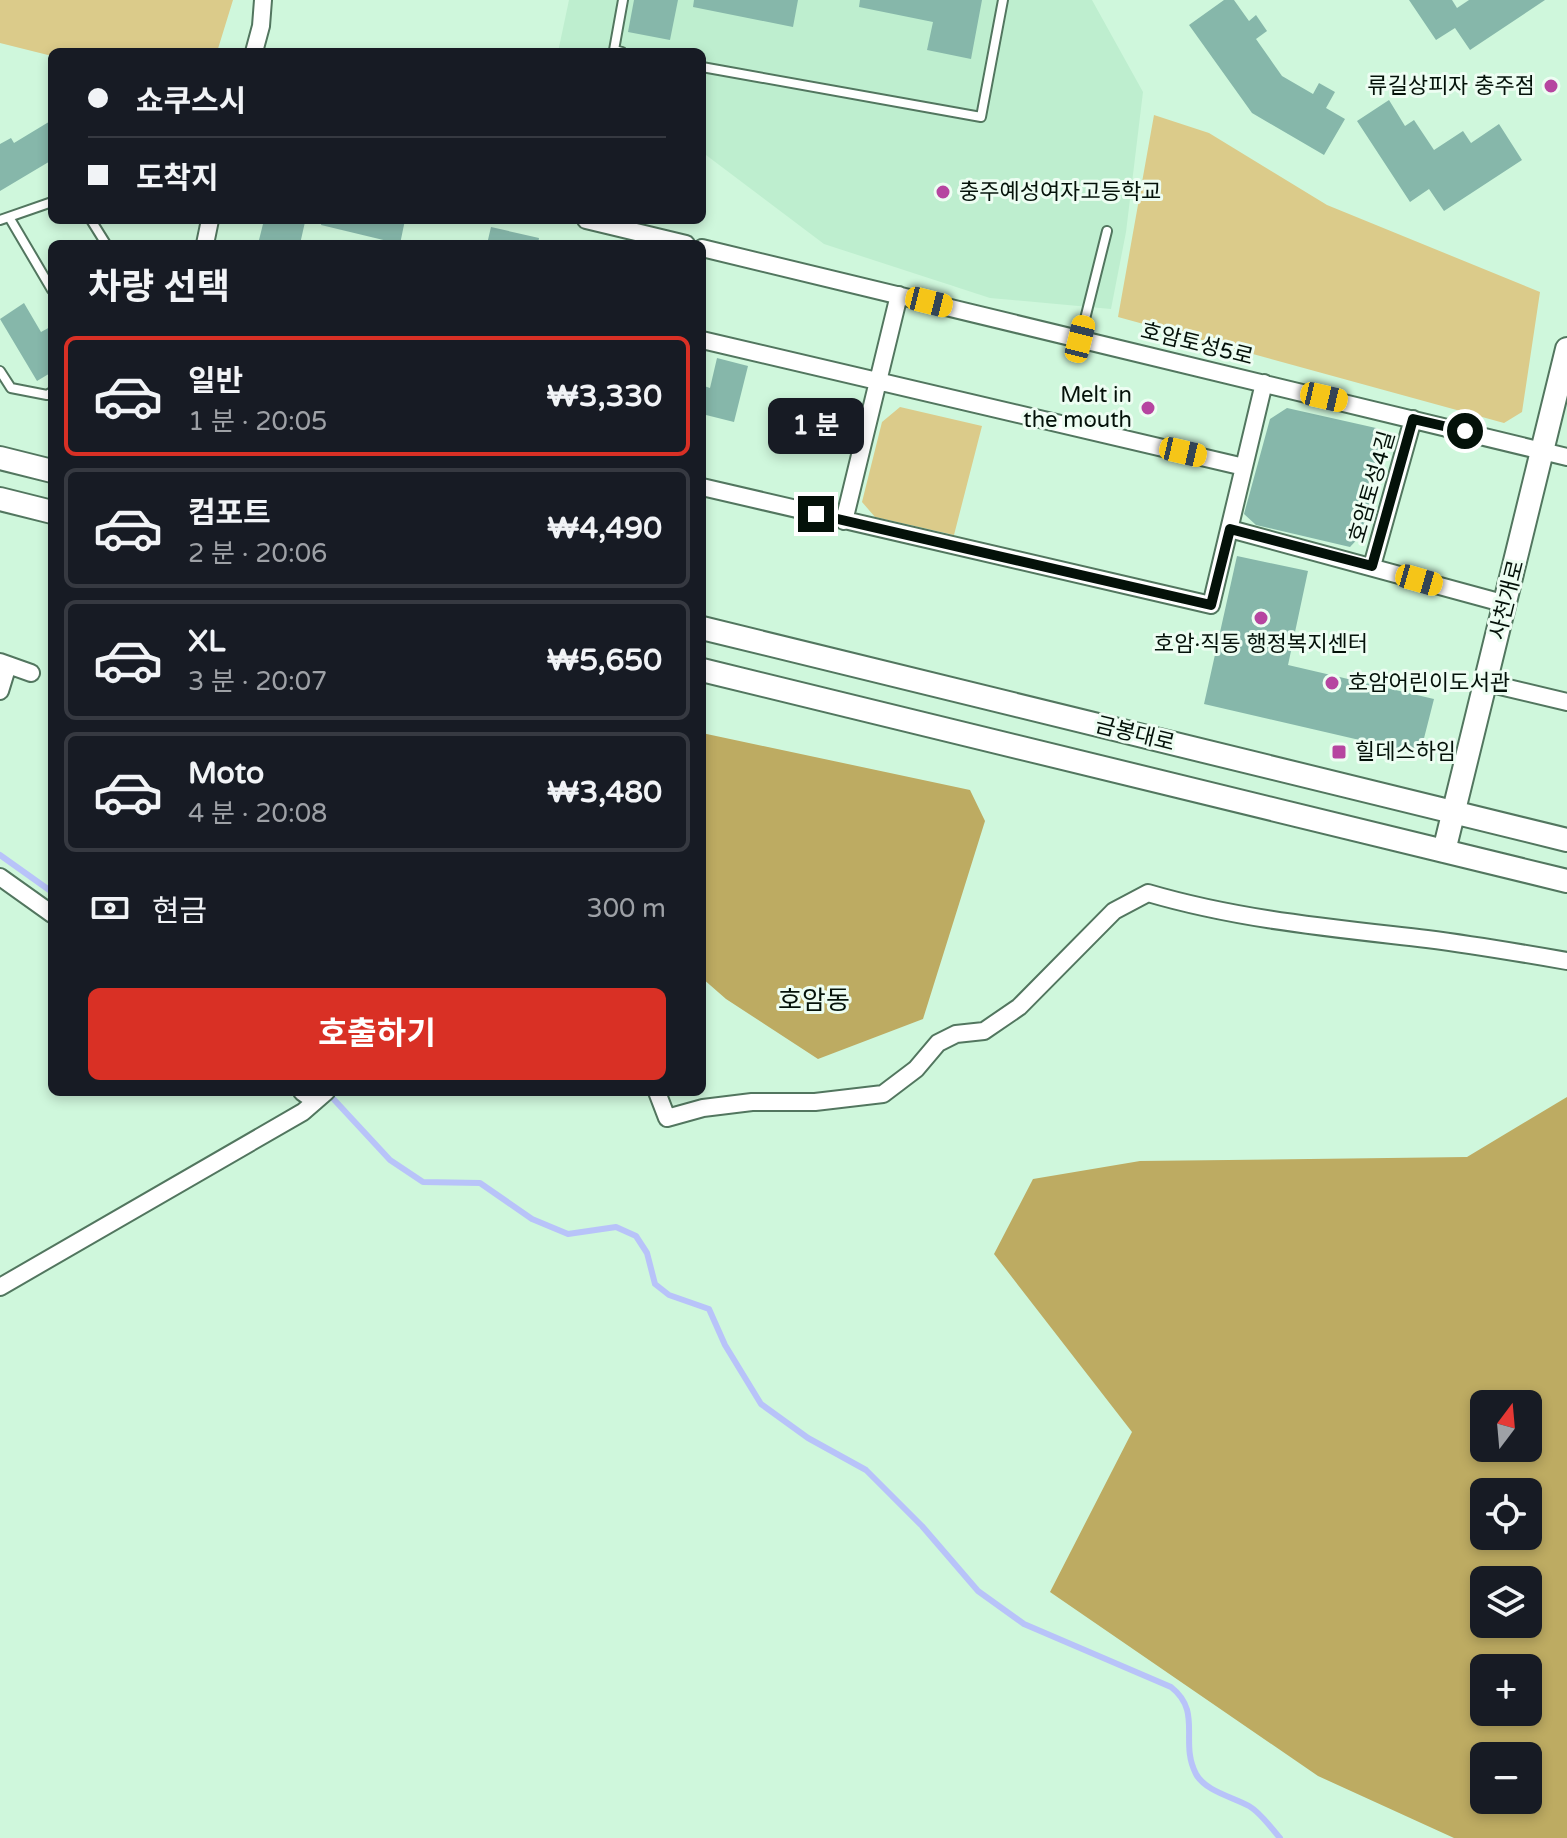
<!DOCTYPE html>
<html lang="ko">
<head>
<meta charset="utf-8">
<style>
	body { margin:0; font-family:"Varela Round","Noto Sans KR",sans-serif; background:#242831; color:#f1f3f6; height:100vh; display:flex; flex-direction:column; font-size:30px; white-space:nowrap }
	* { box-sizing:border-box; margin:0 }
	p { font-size:26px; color:#9ea1a6 }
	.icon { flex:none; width:44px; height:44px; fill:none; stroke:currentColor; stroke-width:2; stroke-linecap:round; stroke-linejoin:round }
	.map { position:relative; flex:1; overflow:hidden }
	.sheet { position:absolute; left:48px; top:240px; width:658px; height:856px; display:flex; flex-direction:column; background:#171b24; border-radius:12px; box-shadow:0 4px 12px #0003 }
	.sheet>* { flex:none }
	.hud { position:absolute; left:48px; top:48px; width:658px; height:176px; border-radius:12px; box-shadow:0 4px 12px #0003; display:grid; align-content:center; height:176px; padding:0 40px; background:#171b24 }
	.needle { width:52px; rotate:16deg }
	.fabs { position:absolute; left:1470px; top:1390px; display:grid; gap:16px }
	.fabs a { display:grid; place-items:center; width:72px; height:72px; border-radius:12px; background:#171b24; box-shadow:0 4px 12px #0003; font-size:40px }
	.end { position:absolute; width:36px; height:36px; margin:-18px; border:10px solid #041109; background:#fff; box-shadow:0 0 0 4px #fff }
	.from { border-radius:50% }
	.bubble { position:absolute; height:56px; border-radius:12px; background:#171b24; box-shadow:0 4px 12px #0003; font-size:26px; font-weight:700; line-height:56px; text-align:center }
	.car { position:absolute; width:24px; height:48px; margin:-24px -12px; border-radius:10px; box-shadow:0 0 6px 2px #0007; background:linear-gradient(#f5c518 24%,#345 0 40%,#f5c518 0 76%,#345 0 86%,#f5c518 0) }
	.hud b { display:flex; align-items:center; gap:28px; height:76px; font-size:30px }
	.hud b+b { border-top:2px solid #363941 }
	.hud i { width:20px; height:20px; background:#f1f3f6 }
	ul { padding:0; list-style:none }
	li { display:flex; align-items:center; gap:24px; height:120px; margin:0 16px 12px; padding:0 24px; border:4px solid #363941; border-radius:12px }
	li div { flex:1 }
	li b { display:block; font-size:30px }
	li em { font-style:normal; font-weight:700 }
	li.selected { border-color:#d93025 }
	li>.icon { width:72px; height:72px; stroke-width:1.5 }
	h2 { padding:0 40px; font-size:36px; line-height:96px }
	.pay { display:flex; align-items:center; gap:20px; height:88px; padding:0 40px; font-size:30px }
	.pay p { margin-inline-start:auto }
	.cta { display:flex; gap:16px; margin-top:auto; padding:16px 40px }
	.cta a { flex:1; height:92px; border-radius:12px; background:#d93025; color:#fff; font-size:32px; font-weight:700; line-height:92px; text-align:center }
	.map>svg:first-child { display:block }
	.built { fill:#beeecf }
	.green { fill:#dbcb8a }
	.forest { fill:#bdab62; fill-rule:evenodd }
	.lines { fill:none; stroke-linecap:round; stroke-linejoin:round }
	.stream { stroke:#b8c3f9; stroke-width:6 }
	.building { fill:#86b7aa }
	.lane-casing { stroke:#52765f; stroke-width:12 }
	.street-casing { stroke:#52765f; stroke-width:20 }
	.secondary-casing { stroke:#52765f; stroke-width:26 }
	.lane { stroke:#fff; stroke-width:8 }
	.street { stroke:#fff; stroke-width:16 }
	.secondary { stroke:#fff; stroke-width:22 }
	.route { stroke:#041109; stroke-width:10 }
	.poi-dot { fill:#b645a0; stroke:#edfdf2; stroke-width:3 }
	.labels { text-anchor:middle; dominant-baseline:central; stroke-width:6; stroke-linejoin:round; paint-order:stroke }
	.poi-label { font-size:22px; fill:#041109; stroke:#edfdf2; text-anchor:start }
	.street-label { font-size:22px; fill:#041109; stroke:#edfdf2 }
	.quarter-label { font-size:26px; fill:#041109; stroke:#edfdf2 }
</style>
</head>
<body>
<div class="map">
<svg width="1567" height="1838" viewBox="0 0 1567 1838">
	<rect width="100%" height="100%" fill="#cff7dc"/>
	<path class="built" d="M569 0H1092L1143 92 1126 232 1111 309 990 298 824 244 702 152V52H558Z"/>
	<path class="green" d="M0 0H233L217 52H52V56L0 43Z
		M1154 115 1209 133 1327 205 1540 292 1522 412 1504 423 1118 317Z
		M900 407 982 426 954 535 875 517 862 502 882 422Z"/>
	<path class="forest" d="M702 733 970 790 985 821 923 1019 818 1059 726 999 702 978Z
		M1567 1097V1838H1454L1318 1776 1050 1592 1132 1432 994 1254 1033 1179 1140 1161 1467 1157ZM1484 1404H1528V1448H1484ZM1484 1492H1528V1536H1484ZM1484 1580H1528V1624H1484ZM1484 1668H1528V1712H1484ZM1484 1756H1528V1800H1484Z"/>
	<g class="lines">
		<path class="stream" d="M0 855 52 892
			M327 1092 390 1160 423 1182 480 1183 532 1219 568 1234 616 1227 636 1236 647 1253 655 1284 669 1295 709 1309 725 1345 761 1404 808 1438 866 1470 922 1526 978 1591 1024 1624 1171 1687C1203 1712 1179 1742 1196 1774 1205 1791 1233 1797 1249 1806 1261 1813 1271 1828 1280 1838"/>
	</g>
	<path class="building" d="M634 0H678L670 40 628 32Z
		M694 0H798L793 27 693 7Z
		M860 0H982L971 59 927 50 933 22 859 7Z
		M1224 0H1234L1249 21 1256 15 1267 31 1256 39 1282 76 1313 94 1319 83 1335 92 1326 108 1345 119 1324 155 1252 113 1189 25Z
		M1409 0H1452L1457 8 1469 0H1545L1470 50 1455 28 1436 40Z
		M1389 100 1405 126 1414 120 1434 150 1463 131 1471 143 1499 124 1522 160 1444 211 1429 189 1410 202 1357 121Z
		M52 120V160L0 191V144L11 138 14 143Z
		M264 220 305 222 300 244H258Z
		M322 220H405L400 244 321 225Z
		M491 227 539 238 538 244H487Z
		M24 303 41 332 52 326V372L37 381 0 319Z
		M717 358 748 366 734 422 702 414 704 386 710 388Z
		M1287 408 1376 428 1387 446 1364 532 1350 547 1256 525 1244 514 1270 419Z
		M1237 556 1308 571 1288 665 1434 699 1420 754 1204 704Z"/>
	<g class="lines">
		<defs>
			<path id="lane" d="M622 52 614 50 623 0
				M702 67 981 117 1003 0
				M9 217 52 290
				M0 220 52 202
				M91 220 106 244
				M1080 339 1107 231
				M0 371 11 388 47 395 52 392"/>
			<path id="street" d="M254 52 261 26 263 0
				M586 220 686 244
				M205 244 210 220
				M702 248 1567 457
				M702 340 1244 467 1211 605 702 487
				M1244 467 1264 383
				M844 521 899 295
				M1230 529 1506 604
				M1372 566 1413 419
				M0 662 31 673
				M1487 683 1567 702
				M0 691 8 665
				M0 877 52 914
				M302 1092 315 1101
				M657 1092 667 1118 703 1108 752 1102H815L883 1094 916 1069 938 1043 956 1034 984 1031 1019 1007 1114 911 1148 893C1240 920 1332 928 1427 939 1474 945 1521 953 1567 961
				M0 1287 303 1112 326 1092"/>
			<path id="secondary" d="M0 458 52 471
				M0 499 52 512
				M702 628 1567 840
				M702 670 1567 881
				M1444 851 1567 349"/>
		</defs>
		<use href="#lane" class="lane-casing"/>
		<use href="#street" class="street-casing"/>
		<use href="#secondary" class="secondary-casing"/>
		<use href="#lane" class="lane"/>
		<use href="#street" class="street"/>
		<use href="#secondary" class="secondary"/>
	</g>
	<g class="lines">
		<path class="route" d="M816 514 1211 605 1230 529 1372 566 1413 419 1465 431"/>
	</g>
	<g class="poi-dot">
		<circle cx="1551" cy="86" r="8"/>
		<circle cx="943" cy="192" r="8"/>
		<circle cx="1148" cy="408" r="8"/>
		<circle cx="1261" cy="618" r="8"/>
		<circle cx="1332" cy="683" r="8"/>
		<rect x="1331" y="744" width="16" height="16" rx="4"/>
	</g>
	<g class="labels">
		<g class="poi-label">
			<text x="1535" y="86" text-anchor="end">류길상피자 충주점</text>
			<text x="959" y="192">충주예성여자고등학교</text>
			<text x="1132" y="395" text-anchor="end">Melt in<tspan x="1132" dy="25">the mouth</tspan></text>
			<text x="1261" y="644" text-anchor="middle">호암·직동 행정복지센터</text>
			<text x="1348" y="683">호암어린이도서관</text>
			<text x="1355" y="752">힐데스하임</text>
		</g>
		<g class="street-label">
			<text transform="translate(1197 344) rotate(14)">호암토성5로</text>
			<text transform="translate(1372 487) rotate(-74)">호암토성4길</text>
			<text transform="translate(1507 600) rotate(-76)">사천개로</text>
			<text transform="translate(1135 734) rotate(14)">금봉대로</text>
		</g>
		<g class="quarter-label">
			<text x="814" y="1000">호암동</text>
		</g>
	</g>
</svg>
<div class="fabs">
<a><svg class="needle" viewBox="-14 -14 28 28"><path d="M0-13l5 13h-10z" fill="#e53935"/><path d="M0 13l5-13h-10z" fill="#9ea1a6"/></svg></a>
<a><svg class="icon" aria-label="locate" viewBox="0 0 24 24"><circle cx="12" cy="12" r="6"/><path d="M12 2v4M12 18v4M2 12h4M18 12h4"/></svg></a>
<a><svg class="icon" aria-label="layers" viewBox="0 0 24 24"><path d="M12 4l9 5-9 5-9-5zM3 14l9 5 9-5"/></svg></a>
<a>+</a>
<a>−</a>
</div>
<i class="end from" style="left:1465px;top:431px"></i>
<i class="end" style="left:816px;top:514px"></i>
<div class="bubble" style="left:768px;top:398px;width:96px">1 분</div>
<i class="car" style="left:929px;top:302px;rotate:104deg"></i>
<i class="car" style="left:1080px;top:339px;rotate:14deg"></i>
<i class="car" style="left:1324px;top:397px;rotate:103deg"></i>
<i class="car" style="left:1183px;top:452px;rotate:103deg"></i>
<i class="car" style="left:1419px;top:580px;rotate:106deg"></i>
<div class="hud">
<b><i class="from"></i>쇼쿠스시</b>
<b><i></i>도착지</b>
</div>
<section class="sheet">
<h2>차량 선택</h2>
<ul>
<li class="selected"><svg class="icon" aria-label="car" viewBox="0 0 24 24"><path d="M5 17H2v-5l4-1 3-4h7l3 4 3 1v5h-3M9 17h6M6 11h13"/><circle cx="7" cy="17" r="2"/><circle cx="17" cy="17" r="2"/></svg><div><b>일반</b><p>1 분 · 20:05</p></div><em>₩3,330</em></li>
<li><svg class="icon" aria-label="car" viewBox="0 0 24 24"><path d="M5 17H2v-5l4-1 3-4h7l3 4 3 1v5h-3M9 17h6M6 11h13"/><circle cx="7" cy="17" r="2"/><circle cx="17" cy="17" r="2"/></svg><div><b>컴포트</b><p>2 분 · 20:06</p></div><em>₩4,490</em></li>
<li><svg class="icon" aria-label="car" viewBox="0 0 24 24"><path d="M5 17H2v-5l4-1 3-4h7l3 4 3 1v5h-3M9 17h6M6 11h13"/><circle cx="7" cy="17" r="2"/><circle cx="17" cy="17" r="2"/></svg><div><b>XL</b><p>3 분 · 20:07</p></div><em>₩5,650</em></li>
<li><svg class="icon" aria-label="car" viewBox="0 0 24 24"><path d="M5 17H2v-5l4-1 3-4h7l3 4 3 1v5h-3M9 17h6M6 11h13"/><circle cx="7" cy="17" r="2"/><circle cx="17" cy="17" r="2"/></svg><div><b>Moto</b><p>4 분 · 20:08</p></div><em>₩3,480</em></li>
</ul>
<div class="pay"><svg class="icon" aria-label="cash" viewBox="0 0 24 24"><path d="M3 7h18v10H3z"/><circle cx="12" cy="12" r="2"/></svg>현금<p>300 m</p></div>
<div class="cta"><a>호출하기</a></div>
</section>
</div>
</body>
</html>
